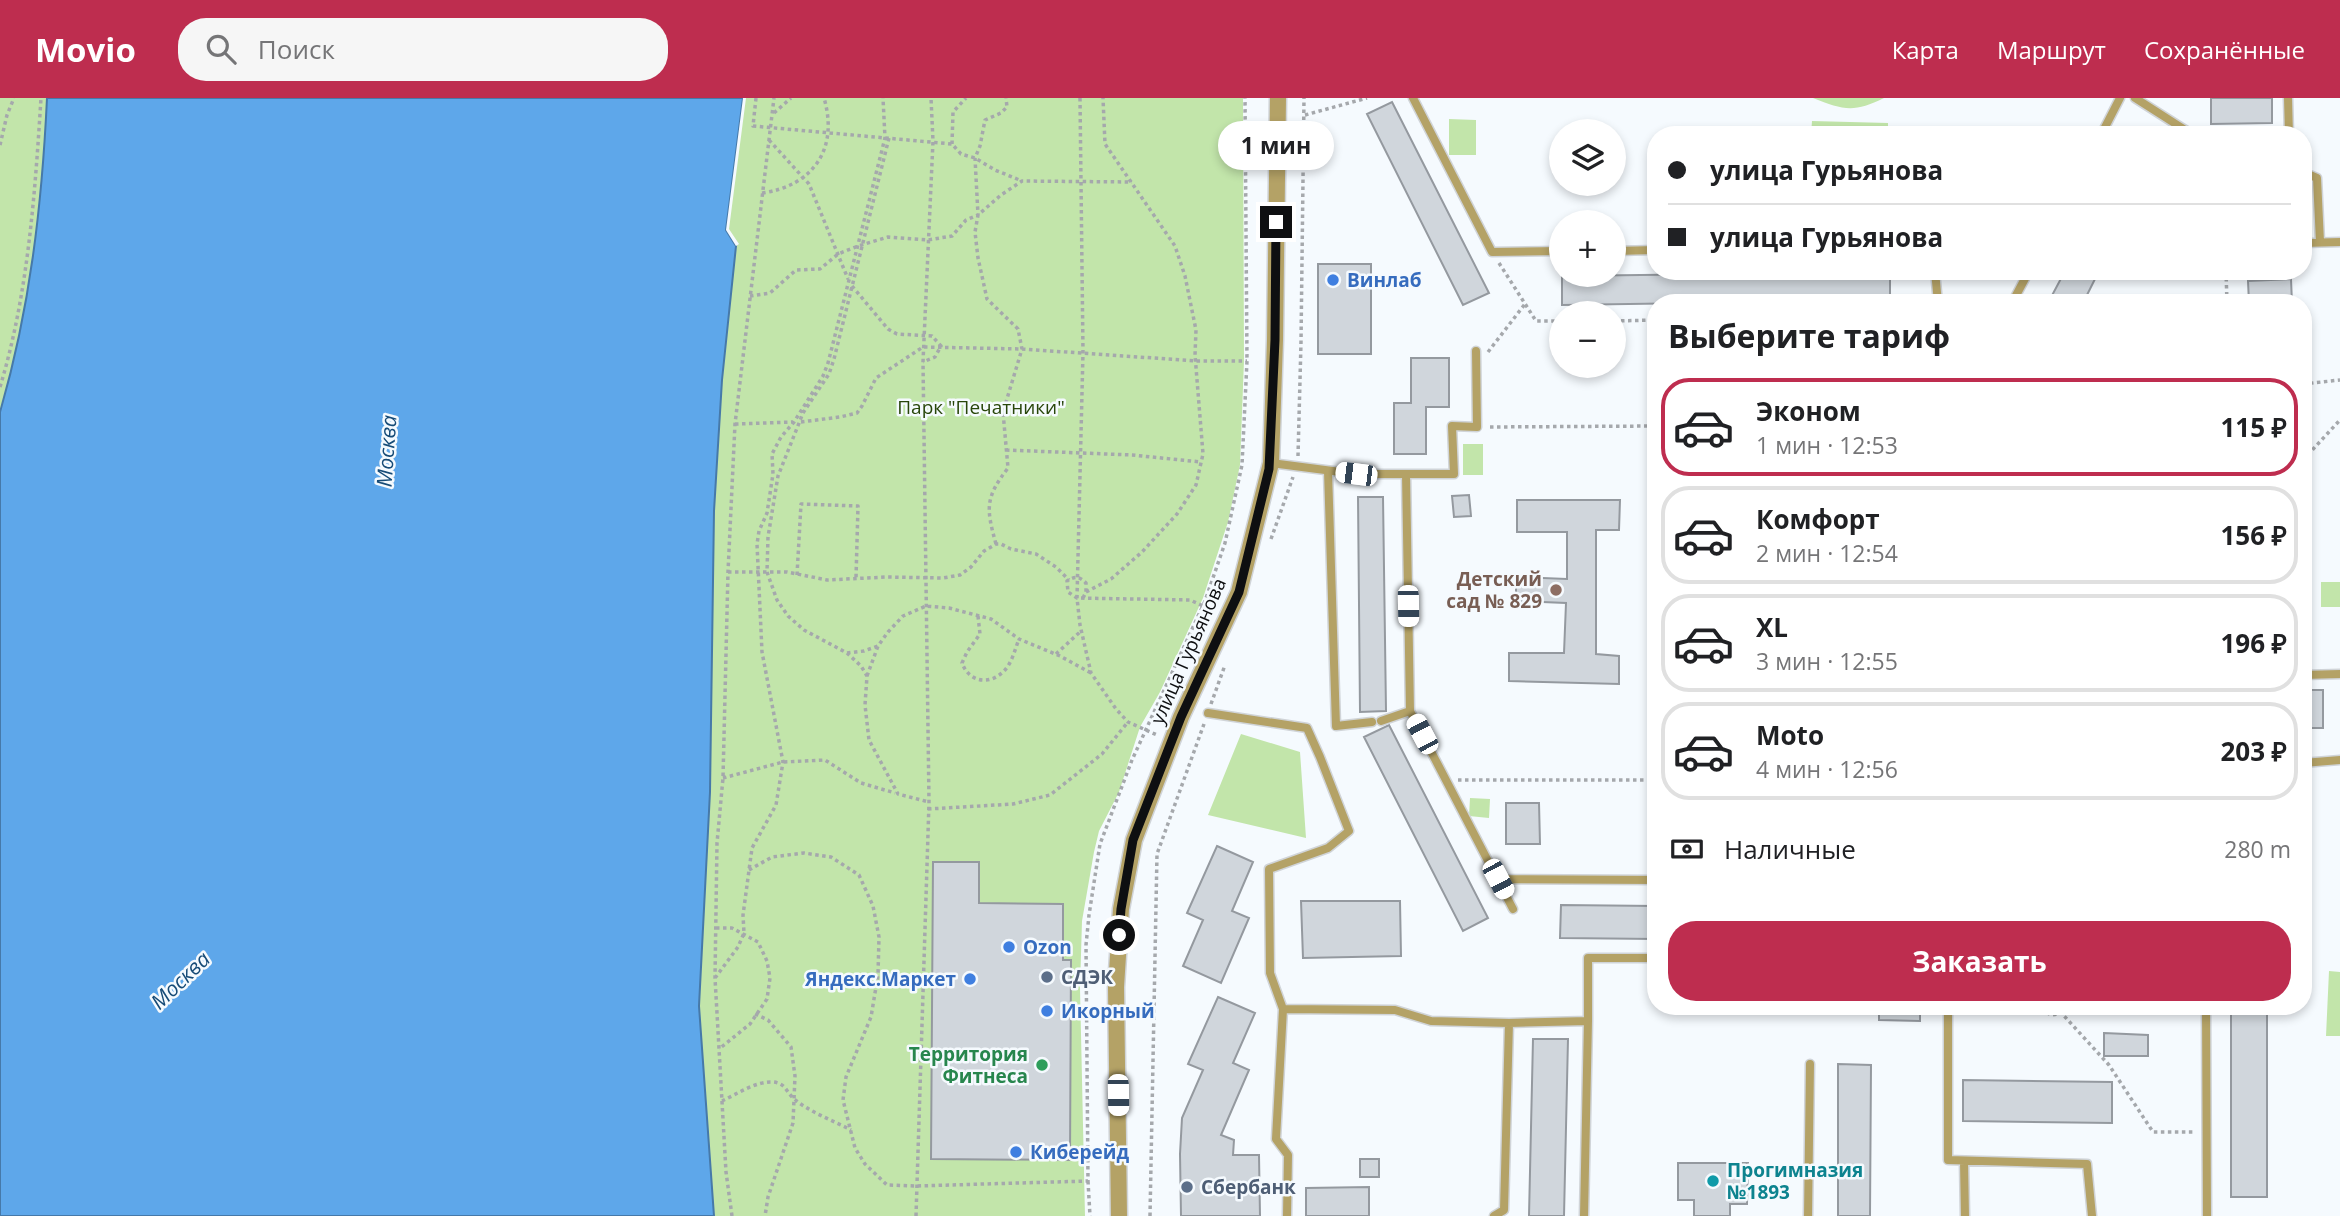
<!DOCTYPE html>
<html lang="ru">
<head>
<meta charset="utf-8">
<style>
	body { margin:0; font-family:"Open Sans",sans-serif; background:#f6f6f6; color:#202124; height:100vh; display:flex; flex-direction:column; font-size:26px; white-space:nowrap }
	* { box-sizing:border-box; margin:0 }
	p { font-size:23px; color:#757577 }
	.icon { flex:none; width:38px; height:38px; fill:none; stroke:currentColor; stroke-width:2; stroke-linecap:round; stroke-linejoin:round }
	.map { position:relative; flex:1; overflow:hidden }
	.side { position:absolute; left:1647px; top:196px; width:665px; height:721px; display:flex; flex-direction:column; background:#fff; border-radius:28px; box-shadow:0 4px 10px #0003 }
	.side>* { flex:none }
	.hud { position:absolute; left:1647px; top:28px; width:665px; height:154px; border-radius:28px; box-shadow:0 4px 10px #0003; display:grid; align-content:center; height:154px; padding:0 21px; background:#fff }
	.controls { position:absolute; left:1549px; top:21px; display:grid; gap:14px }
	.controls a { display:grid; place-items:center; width:77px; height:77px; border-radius:50%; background:#fff; box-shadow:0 4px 10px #0003; font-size:35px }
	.end { position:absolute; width:32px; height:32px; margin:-16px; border:9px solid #0e0f11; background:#fff; box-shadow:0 0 0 4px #fff }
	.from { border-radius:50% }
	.bubble { position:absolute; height:49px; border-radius:24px; background:#fff; box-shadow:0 4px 10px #0003; font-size:23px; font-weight:700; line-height:49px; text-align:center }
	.car { position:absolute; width:21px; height:42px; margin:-21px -10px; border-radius:9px; box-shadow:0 0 5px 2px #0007; background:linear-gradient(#fff 24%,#345 0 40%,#fff 0 76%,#345 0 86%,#fff 0) }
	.hud b { display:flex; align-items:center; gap:24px; height:66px; font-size:26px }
	.hud b+b { border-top:2px solid #e0e0e0 }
	.hud i { width:18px; height:18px; background:#202124 }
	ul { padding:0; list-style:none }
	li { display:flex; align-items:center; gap:21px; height:98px; margin:0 14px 10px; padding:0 7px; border:4px solid #e0e0e0; border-radius:28px }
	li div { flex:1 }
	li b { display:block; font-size:26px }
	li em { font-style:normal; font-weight:700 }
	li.on { border-color:#be2d4f }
	li>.icon { width:63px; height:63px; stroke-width:1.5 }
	h2 { padding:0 21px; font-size:32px; line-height:84px }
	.pay { display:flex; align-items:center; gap:18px; height:77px; padding:0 21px; font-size:26px }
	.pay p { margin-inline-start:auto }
	.button { display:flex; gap:14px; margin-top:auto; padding:14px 21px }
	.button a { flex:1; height:80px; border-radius:28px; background:#be2d4f; color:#fff; font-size:28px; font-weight:700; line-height:80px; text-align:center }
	header { display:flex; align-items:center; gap:42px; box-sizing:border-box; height:98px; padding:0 35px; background:#be2d4f; color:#fff }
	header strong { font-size:33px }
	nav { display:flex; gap:38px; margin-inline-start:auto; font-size:24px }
	.search { width:490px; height:63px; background:#f6f6f6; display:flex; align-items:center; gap:18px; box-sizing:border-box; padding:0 24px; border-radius:28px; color:#757577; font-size:26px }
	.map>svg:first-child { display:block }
	.green { fill:#c2e5aa }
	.water { fill:#5ea7ea; stroke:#4679a9; stroke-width:2 }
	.pier { fill:#f5fafe }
	.building { fill:#d0d6dc; stroke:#94999f; stroke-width:2 }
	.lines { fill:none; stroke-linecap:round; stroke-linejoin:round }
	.lane-casing { stroke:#d0d4d8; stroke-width:11 }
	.street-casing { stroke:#d0d4d8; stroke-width:19 }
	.path { stroke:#a5a8ac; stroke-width:3.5; stroke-dasharray:3.5 3.5; stroke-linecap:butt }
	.lane { stroke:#b4a266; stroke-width:8 }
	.street { stroke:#b4a266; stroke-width:16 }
	.route { stroke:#0e0f11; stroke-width:9 }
	.shop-dot { fill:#3f7fe0; stroke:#f5fafe; stroke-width:2.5 }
	.education-dot { fill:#8d6e63; stroke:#f5fafe; stroke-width:2.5 }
	.service-dot { fill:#5c6f8a; stroke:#f5fafe; stroke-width:2.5 }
	.leisure-dot { fill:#2e9e5b; stroke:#f5fafe; stroke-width:2.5 }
	.culture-dot { fill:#0f9aa8; stroke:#f5fafe; stroke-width:2.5 }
	.labels { text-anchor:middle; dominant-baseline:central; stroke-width:5; stroke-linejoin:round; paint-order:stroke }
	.shop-label { font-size:19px; font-weight:bold; fill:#366cbe; stroke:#f5fafe; text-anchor:start }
	.park-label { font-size:19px; fill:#28460a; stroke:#f5fafe }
	.education-label { font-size:19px; font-weight:bold; fill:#785e54; stroke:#f5fafe; text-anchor:end }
	.street-label { font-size:19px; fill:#0e0f11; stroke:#f5fafe }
	.service-label { font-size:19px; font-weight:bold; fill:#4e5e75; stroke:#f5fafe; text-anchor:start }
	.leisure-label { font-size:19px; font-weight:bold; fill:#27864d; stroke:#f5fafe; text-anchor:end }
	.culture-label { font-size:19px; font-weight:bold; fill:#0d838f; stroke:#f5fafe; text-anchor:start }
	.water-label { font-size:21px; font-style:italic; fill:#164b77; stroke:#f5fafe }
</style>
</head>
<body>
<header>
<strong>Movio</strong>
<div class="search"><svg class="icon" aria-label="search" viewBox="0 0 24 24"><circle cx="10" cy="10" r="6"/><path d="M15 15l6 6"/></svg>Поиск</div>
<nav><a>Карта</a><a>Маршрут</a><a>Сохранённые</a></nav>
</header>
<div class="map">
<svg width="2340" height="1118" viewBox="0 0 2340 1118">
	<rect width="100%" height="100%" fill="#f5fafe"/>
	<path class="green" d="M0 0H47C42 107 30 211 0 314Z
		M743 0H1243L1244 263 1240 367 1228 424 1203 500 1160 594 1140 629 1119 694 1099 733 1094 754 1082 823 1080 890 1085 1118H714L699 908 710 694 714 414 722 282 726 132Z
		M1813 0H1884C1854 15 1843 12 1813 0Z
		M1449 21 1476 22V57H1449Z
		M1812 23 1888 25V37H1811Z
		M1463 346H1483V377H1463Z
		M2321 484H2340V509H2321Z
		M1241 636 1300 654 1306 740 1208 717Z
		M1470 700 1490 701 1489 720 1469 718Z
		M2329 873 2340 874V938H2326Z"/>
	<path class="water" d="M47 0H743L726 132 736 148 722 282 714 413 710 694 699 908 714 1118H0V314C30 211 42 107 47 0Z"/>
	<path class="pier" d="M743 0H746L729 131 739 146 736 148 726 132Z"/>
	<path class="building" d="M2211 0H2272V25L2211 26Z
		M1392 4 1489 195 1463 207 1367 16Z
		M1318 166H1371V256H1318Z
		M2065 173H2099L2083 205H2048Z
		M1890 174V202L1562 207V178Z
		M2291 181 2292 205H2249L2248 183Z
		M1411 260H1449V309H1426V356H1394V305H1411Z
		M1469 397 1471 418 1454 419 1452 398Z
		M1358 399H1383L1386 613 1360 614Z
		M1517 402H1620L1619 432H1596V556L1619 558V586L1509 583V555H1564L1566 505 1516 503V479L1567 481V434H1517Z
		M2303 592H2323V630H2303Z
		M1389 627 1488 820 1463 833 1364 639Z
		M1506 705H1539L1540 746H1506Z
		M1217 748 1253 764 1232 813 1249 820 1221 885 1183 868 1203 822 1187 815Z
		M933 764H979V805L1063 806V862H1071L1070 1062 931 1061Z
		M1301 803H1400L1401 858 1303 860Z
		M1561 807 1656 808V841L1560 840Z
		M1218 899 1255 915 1233 965 1249 972 1221 1037 1234 1042 1233 1057H1259L1260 1118H1181L1180 1056 1182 1020 1203 972 1188 966Z
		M1879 908H1920V923L1879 922Z
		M2231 908H2267V1099H2231Z
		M2104 935 2148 937V958H2104Z
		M1533 941H1568L1564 1118H1529Z
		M1838 966 1871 967 1870 1118H1838Z
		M1963 982 2112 984V1025L1963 1023Z
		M1360 1061H1379V1079H1360Z
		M1678 1065H1748L1747 1106H1730V1118H1694V1102H1678Z
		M1369 1089V1118H1306V1090Z"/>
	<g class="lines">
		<defs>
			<path id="lane" d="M1413 0 1492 154 1561 153
				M2135 0 2193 37
				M2288 0 2289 37
				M2101 37 2120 0
				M2303 74 2317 80 2320 144
				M2303 145 2340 144
				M1614 153 1656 152
				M1935 173 1938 205
				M2012 205 2029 173
				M1271 365 1356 376H1454L1452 328 1477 329 1476 253
				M1328 373 1336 628 1372 624
				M1406 376 1410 613 1513 811
				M2303 577 2340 576
				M1208 615 1307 630 1320 659 1349 733 1328 750 1269 771 1270 875 1283 911
				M1381 623 1410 613
				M2303 665 2340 662
				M1498 781 1656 782
				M1948 908V1062L2087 1066 2092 1118
				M2206 908 2207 1118
				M1588 923V860H1656
				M1964 1063 1965 1118
				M1287 1118 1288 1057 1276 1041 1283 911 1395 912 1431 923 1509 925 1588 923 1584 1118
				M1494 1118 1504 1112 1509 925
				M1808 1118 1810 966"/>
			<path id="street" d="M1119 1118 1116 889 1121 811 1134 742 1181 619 1239 494 1271 365 1275 242 1278 0"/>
		</defs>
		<use href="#lane" class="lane-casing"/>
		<use href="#street" class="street-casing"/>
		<path class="path" d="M756 0 753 28 952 46 961 56 975 60 995 72 1022 83
			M1080 0 1083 254 1077 500 1080 527 1091 575 1116 611 1128 624 1157 637
			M774 15 791 0
			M1305 17 1367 0
			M889 40 834 261 829 276 803 315 778 378 768 439 767 474 777 502 788 518 804 532 847 555 861 568 867 578 865 607 869 642 898 696 929 704
			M769 42 809 86 848 181
			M952 46 953 14 966 0
			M0 47 7 17 14 0
			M762 95C813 88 839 51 824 0
			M1499 165 1536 223H1561
			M2226 173 2227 205
			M852 188 888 231 897 236 932 238 941 248 935 259 923 264
			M750 198 770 195 796 172 820 171 838 156 858 148 888 139 928 142 952 138 966 122 978 117 975 60 980 48 985 22 1001 15 1007 9 1006 0
			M1614 223 1656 222
			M1488 254 1525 206
			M2303 286 2340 282
			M0 289C28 197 35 96 41 0
			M801 324 840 319 857 315 862 308 876 280 923 249 1022 251 1197 263H1247
			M735 326 793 324
			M1490 329 1656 328
			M1006 352 1132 357 1201 364
			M1298 358 1301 244 1304 0
			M2303 362 2340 322
			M1271 441 1293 379
			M996 446C986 410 985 400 1008 370L1003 314 1022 251 1018 231 987 201 978 160 975 134 978 117 1001 97 1022 83 1132 84
			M728 474H787L827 482 887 479 943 480 960 477 971 469 984 453 996 446H1001L1011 451 1036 456 1056 469 1069 482
			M797 477 801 406 858 408 856 480
			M1086 494 1111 481 1142 454 1177 416 1196 387 1203 356 1195 257 1196 232 1185 178 1175 148 1105 46 1103 0
			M1083 500 1086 494V485C1079 478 1075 478 1067 483L1068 494 1077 500 1190 502 1212 512
			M978 518 980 536 967 554 962 565C969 584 989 588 1004 573 1012 565 1015 551 1019 541
			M847 555 864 553 878 548 888 534 903 518 926 508 949 510 991 521 1019 541 1060 558 1091 575
			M1056 556 1081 533
			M867 578 878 548
			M1211 606 1225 567
			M723 680 783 664 825 662 861 685 895 695
			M1458 682H1656
			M928 711 1013 706 1050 697 1102 656 1128 624
			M749 772 772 759 804 755 831 759 859 777 873 808 879 839 878 877 871 919 846 979 843 1002 855 1050 865 1066 887 1087 916 1088 1088 1083 1086 847 1089 817 1100 746 1132 662 1205 503 1225 445 1242 367 1247 263 1245 0
			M716 830H732L758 844 767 863 770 880 767 901 750 926 719 951
			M715 880 738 849 744 835 743 817 752 750 776 707 783 664 762 554 757 446 759 433 767 415 773 376 772 356 781 339 794 324 823 278 828 265 885 40 883 0
			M2044 908 2047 915 2052 917 2059 916 2063 908
			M2055 908 2109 967 2153 1034H2194
			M755 916 768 922 791 949 795 978 793 1025 768 1099 765 1118
			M722 1003C737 996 756 983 773 984 785 985 786 993 793 1000 809 1014 832 1022 851 1032
			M1088 1083 1090 1118
			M732 1118 726 1074 715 880 717 745 723 680 728 474 735 326 774 0
			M916 1118 929 704 923 264 933 43 931 0
			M1150 1118 1157 756 1204 626"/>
		<use href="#lane" class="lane"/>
		<use href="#street" class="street"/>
	</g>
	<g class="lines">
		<path class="route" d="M1119 837 1121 811 1133 742 1181 619 1239 494 1269 371 1275 242 1276 124"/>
	</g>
	<g class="shop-dot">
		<circle cx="1333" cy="182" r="7"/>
		<circle cx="1009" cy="849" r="7"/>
		<circle cx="970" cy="881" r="7"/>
		<circle cx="1047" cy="913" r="7"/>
		<circle cx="1016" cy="1054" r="7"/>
	</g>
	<circle class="education-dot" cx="1556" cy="492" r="7"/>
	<g class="service-dot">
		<circle cx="1047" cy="879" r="7"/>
		<circle cx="1187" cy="1089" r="7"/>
	</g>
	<circle class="leisure-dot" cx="1042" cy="967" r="7"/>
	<circle class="culture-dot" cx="1713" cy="1083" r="7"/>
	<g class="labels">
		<g class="shop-label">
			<text x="1347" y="182">Винлаб</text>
			<text x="1023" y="849">Ozon</text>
			<text x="956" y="881" text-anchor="end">Яндекс.Маркет</text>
			<text x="1061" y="913">Икорный</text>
			<text x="1030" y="1054">Киберейд</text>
		</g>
		<g class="park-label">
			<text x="981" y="309">Парк "Печатники"</text>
		</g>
		<g class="education-label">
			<text x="1542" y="481">Детский<tspan x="1542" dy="22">сад № 829</tspan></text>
		</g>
		<g class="street-label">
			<text transform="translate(1188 553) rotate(-66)">улица Гурьянова</text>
		</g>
		<g class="service-label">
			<text x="1061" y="879">СДЭК</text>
			<text x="1201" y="1089">Сбербанк</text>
		</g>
		<g class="leisure-label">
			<text x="1028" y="956">Территория<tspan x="1028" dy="22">Фитнеса</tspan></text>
		</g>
		<g class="culture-label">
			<text x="1727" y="1072">Прогимназия<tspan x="1727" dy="22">№1893</tspan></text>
		</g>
		<g class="water-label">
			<text transform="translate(386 353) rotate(-86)">Москва</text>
			<text transform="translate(180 882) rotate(-44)">Москва</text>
		</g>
	</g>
</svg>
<div class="controls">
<a><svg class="icon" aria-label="layers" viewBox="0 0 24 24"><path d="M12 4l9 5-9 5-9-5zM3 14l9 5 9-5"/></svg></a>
<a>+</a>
<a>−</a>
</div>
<i class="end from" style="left:1119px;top:837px"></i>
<i class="end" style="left:1276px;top:124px"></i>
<div class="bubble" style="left:1218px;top:23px;width:116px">1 мин</div>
<i class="car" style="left:1356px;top:376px;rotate:277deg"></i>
<i class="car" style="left:1408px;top:508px;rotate:179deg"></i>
<i class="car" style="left:1422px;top:636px;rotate:332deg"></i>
<i class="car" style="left:1498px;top:781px;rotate:152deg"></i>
<i class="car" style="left:1118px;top:997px;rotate:179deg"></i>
<div class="hud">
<b><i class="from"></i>улица Гурьянова</b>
<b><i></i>улица Гурьянова</b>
</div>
<section class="side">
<h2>Выберите тариф</h2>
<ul>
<li class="on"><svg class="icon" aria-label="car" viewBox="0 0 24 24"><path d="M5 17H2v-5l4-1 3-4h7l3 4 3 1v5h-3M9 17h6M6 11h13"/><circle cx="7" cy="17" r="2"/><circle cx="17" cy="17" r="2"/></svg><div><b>Эконом</b><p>1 мин · 12:53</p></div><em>115 ₽</em></li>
<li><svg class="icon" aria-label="car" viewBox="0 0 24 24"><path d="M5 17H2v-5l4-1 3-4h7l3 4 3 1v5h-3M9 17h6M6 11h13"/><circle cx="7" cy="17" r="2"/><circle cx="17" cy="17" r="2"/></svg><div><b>Комфорт</b><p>2 мин · 12:54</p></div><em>156 ₽</em></li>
<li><svg class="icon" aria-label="car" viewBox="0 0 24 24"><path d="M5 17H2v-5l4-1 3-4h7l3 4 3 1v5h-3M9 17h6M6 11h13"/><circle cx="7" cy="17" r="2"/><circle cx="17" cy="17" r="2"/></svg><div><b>XL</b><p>3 мин · 12:55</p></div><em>196 ₽</em></li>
<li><svg class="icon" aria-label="car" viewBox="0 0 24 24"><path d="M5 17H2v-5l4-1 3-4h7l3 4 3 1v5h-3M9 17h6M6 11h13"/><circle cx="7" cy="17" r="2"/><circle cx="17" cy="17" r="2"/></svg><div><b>Moto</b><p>4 мин · 12:56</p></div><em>203 ₽</em></li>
</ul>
<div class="pay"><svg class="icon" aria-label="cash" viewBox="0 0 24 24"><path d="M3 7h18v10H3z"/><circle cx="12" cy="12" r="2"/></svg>Наличные<p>280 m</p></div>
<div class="button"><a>Заказать</a></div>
</section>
</div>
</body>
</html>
